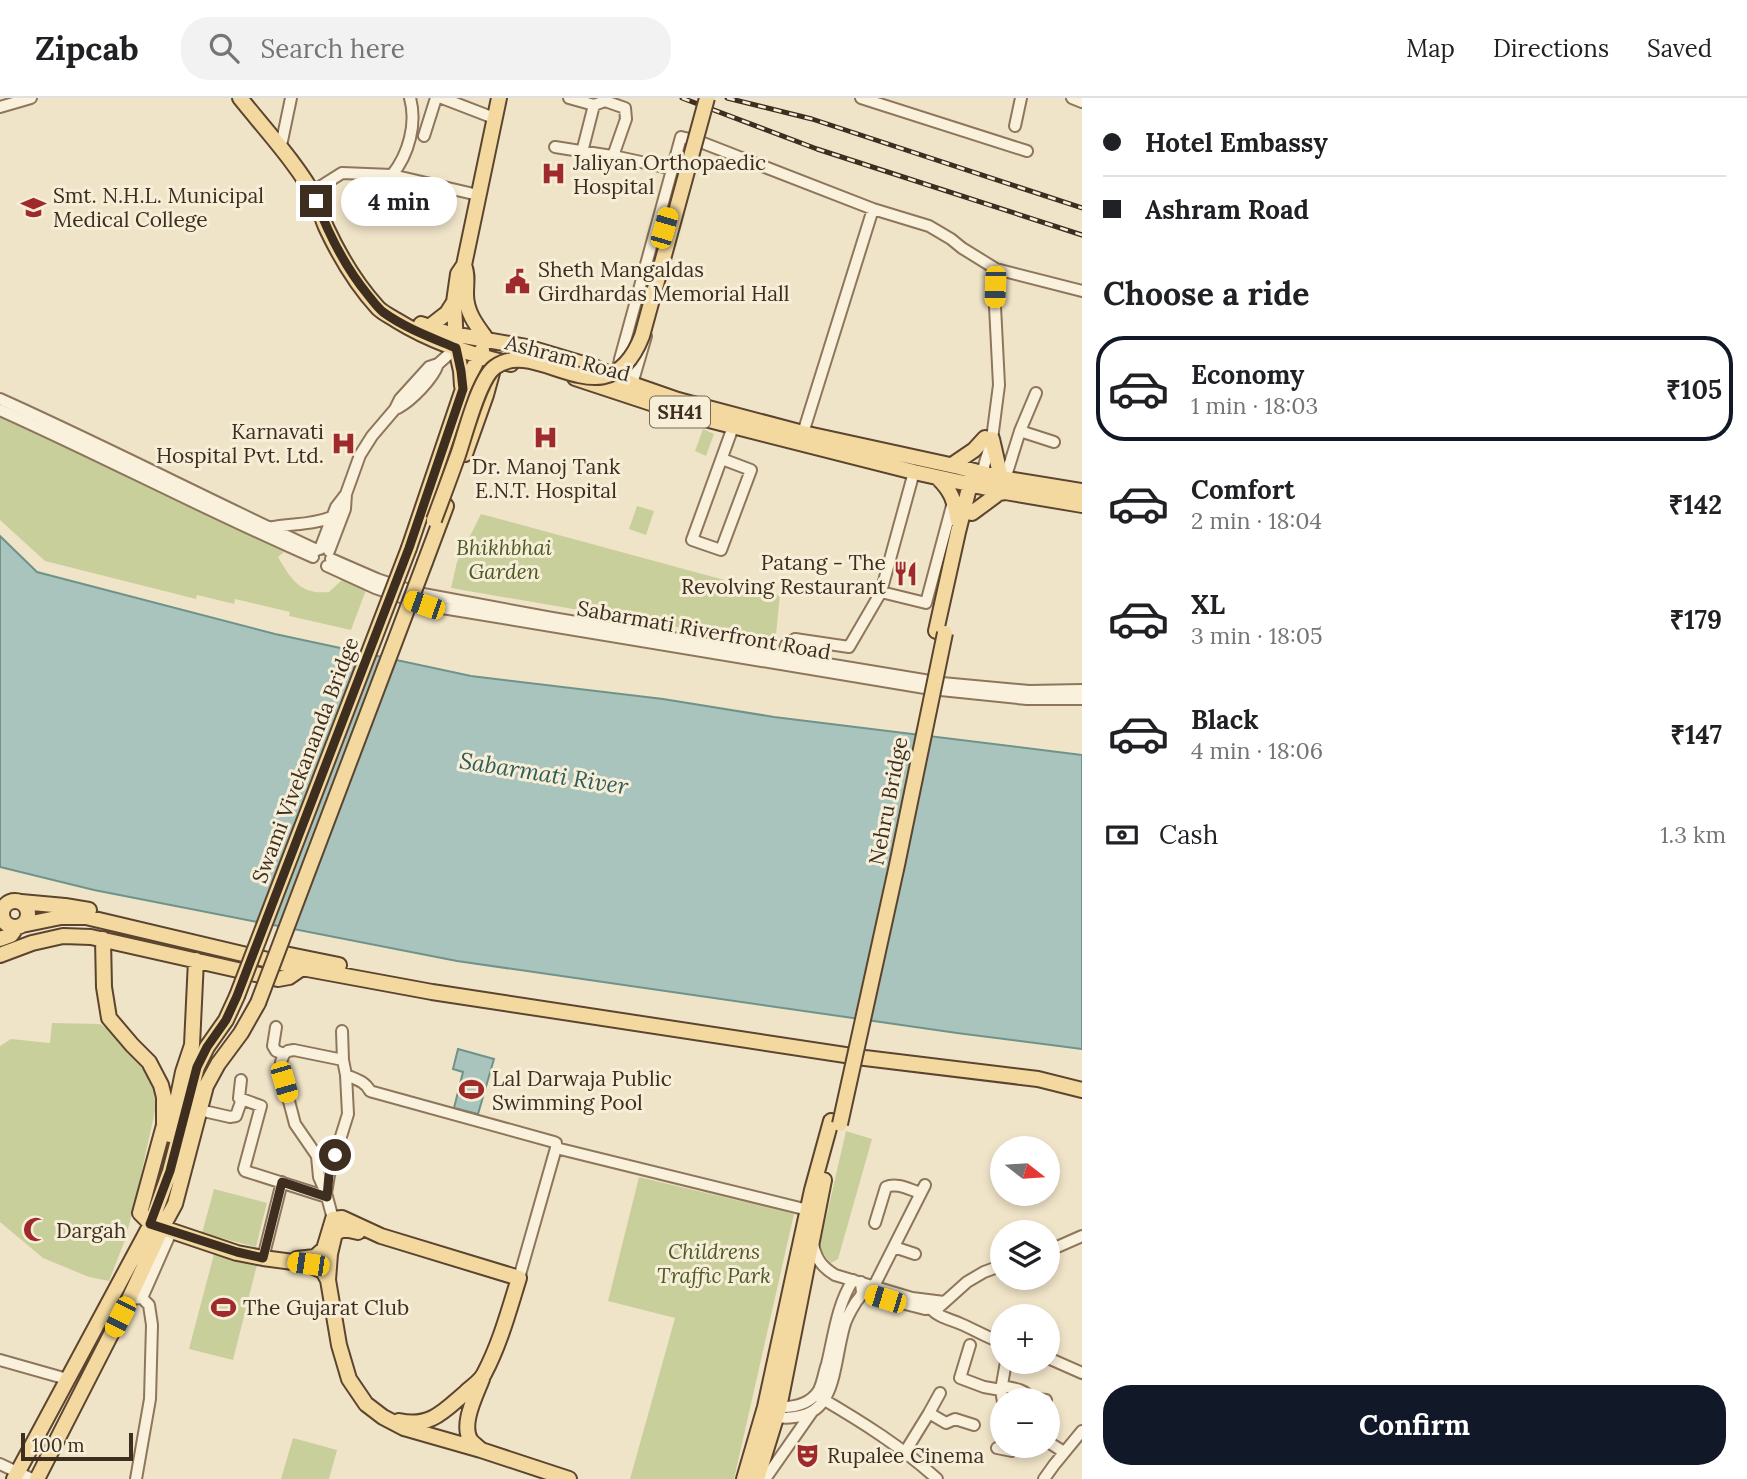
<!DOCTYPE html>
<html lang="en">
<head>
<meta charset="utf-8">
<style>
	body { margin:0; font-family:Lora,serif; background:#f2f2f2; color:#202124; height:100vh; display:flex; flex-direction:column; font-size:26px; white-space:nowrap }
	* { box-sizing:border-box; margin:0 }
	p { font-size:23px; color:#757577 }
	.icon { flex:none; width:38px; height:38px; fill:none; stroke:currentColor; stroke-width:2; stroke-linecap:round; stroke-linejoin:round }
	.map { position:relative; flex:1; overflow:hidden }
	.sheet { display:flex; flex-direction:column; background:#fff; width:665px }
	.sheet>* { flex:none }
	.banner { display:grid; align-content:center; height:154px; padding:0 21px; background:#fff }
	.needle { width:46px; rotate:107deg }
	.buttons { position:absolute; left:990px; top:1038px; display:grid; gap:14px }
	.buttons a { display:grid; place-items:center; width:70px; height:70px; border-radius:50%; background:#fff; box-shadow:0 4px 10px #0003; font-size:35px }
	.scale { position:absolute; left:21px; bottom:18px; width:112px; box-sizing:border-box; padding-left:7px; border:4px solid #3d2e20; border-top:0; font-size:19px; line-height:24px; white-space:nowrap; color:#3d2e20; -webkit-text-stroke:5px #f7eed8; paint-order:stroke }
	.end { position:absolute; width:32px; height:32px; margin:-16px; border:9px solid #3d2e20; background:#fff; box-shadow:0 0 0 4px #fff }
	.from { border-radius:50% }
	.bubble { position:absolute; height:49px; border-radius:24px; background:#fff; box-shadow:0 4px 10px #0003; font-size:23px; font-weight:700; line-height:49px; text-align:center }
	.car { position:absolute; width:21px; height:42px; margin:-21px -10px; border-radius:9px; box-shadow:0 0 5px 2px #0007; background:linear-gradient(#f5c518 24%,#345 0 40%,#f5c518 0 76%,#345 0 86%,#f5c518 0) }
	.banner b { display:flex; align-items:center; gap:24px; height:66px; font-size:26px }
	.banner b+b { border-top:2px solid #e0e0e0 }
	.banner i { width:18px; height:18px; background:#202124 }
	ul { padding:0; list-style:none }
	li { display:flex; align-items:center; gap:21px; height:105px; margin:0 14px 10px; padding:0 7px; border:4px solid transparent; border-radius:28px }
	li div { flex:1 }
	li b { display:block; font-size:26px }
	li em { font-style:normal; font-weight:700 }
	li.active { border-color:#111827 }
	li>.icon { width:63px; height:63px; stroke-width:1.5 }
	h2 { padding:0 21px; font-size:32px; line-height:84px }
	.pay { display:flex; align-items:center; gap:18px; height:77px; padding:0 21px; font-size:26px }
	.pay p { margin-inline-start:auto }
	.action { display:flex; gap:14px; margin-top:auto; padding:14px 21px }
	.action a { flex:1; height:80px; border-radius:28px; background:#111827; color:#fff; font-size:28px; font-weight:700; line-height:80px; text-align:center }
	header { display:flex; align-items:center; gap:42px; box-sizing:border-box; height:98px; padding:0 35px; background:#fff; border-bottom:2px solid #e0e0e0 }
	header strong { font-size:33px }
	nav { display:flex; gap:38px; margin-inline-start:auto; font-size:24px }
	.search { width:490px; height:63px; background:#f2f2f2; display:flex; align-items:center; gap:18px; box-sizing:border-box; padding:0 24px; border-radius:28px; color:#757577; font-size:26px }
	main { display:flex; flex:1; min-height:0 }
	.map>svg:first-child { display:block }
	.green { fill:#c9cf9b }
	.water { fill:#a9c4bc; stroke:#6f938a; stroke-width:2 }
	.lines { fill:none; stroke-linecap:round; stroke-linejoin:round }
	.minor-casing { stroke:#8d765c; stroke-width:14 }
	.major-casing { stroke:#5b4430; stroke-width:18 }
	.minor { stroke:#faf1dc; stroke-width:10 }
	.major { stroke:#f3d9a0; stroke-width:14 }
	.rail-casing { stroke:#3d2e20; stroke-width:5 }
	.rail { stroke:#f7eed8; stroke-width:2.5; stroke-dasharray:8; stroke-linecap:butt }
	.major-bridge-casing { stroke:#5b4430; stroke-width:18; stroke-linecap:butt }
	.major-bridge { stroke:#f3d9a0; stroke-width:14 }
	.route { stroke:#3d2e20; stroke-width:9 }
	.labels { text-anchor:middle; dominant-baseline:central; stroke-width:6; stroke-linejoin:round; paint-order:stroke }
	.shield { fill:#f7eed8; stroke:#756857; stroke-width:2 }
	.shield-label { font-size:19px; font-weight:bold; fill:#3d2e20 }
	.poi-label { font-size:21px; fill:#3d2e20; stroke:#f7eed8; text-anchor:start }
	.street-label { font-size:21px; fill:#3d2e20; stroke:#f7eed8 }
	.park-label { font-size:21px; font-style:italic; fill:#4d5a26; stroke:#f7eed8 }
	.water-label { font-size:23px; font-style:italic; fill:#2f5d5a; stroke:#f7eed8 }
</style>
</head>
<body>
<header>
<strong>Zipcab</strong>
<div class="search"><svg class="icon" aria-label="search" viewBox="0 0 24 24"><circle cx="10" cy="10" r="6"/><path d="M15 15l6 6"/></svg>Search here</div>
<nav><a>Map</a><a>Directions</a><a>Saved</a></nav>
</header>
<main>
<div class="map">
<svg width="1082" height="1381" viewBox="0 0 1082 1381">
	<rect width="100%" height="100%" fill="#f0e4c8"/>
	<path class="green" d="M0 317C96 361 189 409 284 454L278 459C291 481 300 497 329 494L342 482 366 492 351 532 289 518 290 514 235 501 234 506 197 497 196 501 45 463 0 422Z
		M703 331 714 336 706 358 695 353Z
		M637 408 654 413 646 437 629 431Z
		M481 416 780 497 776 537 770 545 451 490 457 464Z
		M52 925 100 926 114 935 141 965 152 984 155 995V1013L134 1108 125 1142 109 1183 89 1179 43 1160 0 1124V948L11 941 50 945Z
		M846 1033 872 1041 838 1161 831 1165 819 1151Z
		M639 1079 794 1116 734 1381H630L675 1220 608 1203Z
		M214 1091 267 1105 256 1149 202 1135Z
		M214 1156 257 1167 233 1262 189 1251Z
		M293 1340 337 1352 329 1381H281Z"/>
	<path class="water" d="M0 438 37 474 275 536 471 578 663 601 774 619 1082 657V951L957 935 457 863 94 792 0 769Z
		M458 951 494 961 478 1016 454 1010 463 974 453 971Z"/>
	<g class="lines">
		<defs>
			<path id="minor" d="M442 0 494 20
				M569 0 594 7
				M861 0 1027 53
				M1072 0 1082 4
				M0 9 31 0
				M1015 28 1021 0
				M424 38 436 0
				M282 43 291 0
				M555 49 618 59 673 71
				M582 54 594 7 605 3 625 10 626 21 613 58
				M392 77C409 56 417 25 410 0
				M310 93 315 92 342 75 392 77 478 97
				M618 272 620 261 681 39 698 43 873 111 929 128 951 141 962 150 996 171 1082 193
				M632 286 646 238
				M0 301C107 349 211 403 317 452
				M398 310C412 302 433 281 438 266
				M0 312C105 359 207 413 313 459
				M1020 333 1036 295
				M803 335 873 111
				M722 361 751 372 721 452 692 442 733 329
				M914 374 881 494 926 505 953 404
				M982 375 992 341 999 287 995 208 996 171
				M1005 381 1020 333 1054 344
				M269 430C292 425 309 428 332 419
				M320 451 336 409 346 396 360 357 372 338 395 311 400 301 429 269 438 266 456 250
				M329 453 345 411 346 396
				M331 461 377 481 418 495 552 520 942 585 1029 593 1082 592
				M327 468 375 490 424 507 931 591 1027 601H1082
				M781 563 786 547 795 541 849 549 881 494
				M276 929 273 948 276 953 284 956
				M346 977C355 981 365 983 370 993L373 994 554 1044 556 1045V1050L808 1112
				M241 982 239 1000 261 1008 244 1071 245 1073 327 1099
				M208 1014 230 1019 236 1018 242 1001
				M326 1095 319 1079 317 1058 295 1026 284 984 281 964 284 956 288 953 294 952 343 962
				M333 1121 326 1095 329 1077 348 1016 346 977 343 962 342 933
				M875 1125 886 1089C897 1084 910 1092 921 1095
				M813 1146C816 1161 822 1169 835 1177L912 1200 944 1204
				M894 1149 915 1156
				M1048 1153 1082 1138
				M263 1160 282 1084
				M519 1180 556 1050
				M874 1188 925 1087
				M862 1195 925 1211 938 1210 967 1184 984 1174 1003 1167
				M142 1200 171 1134
				M129 1201 142 1200 149 1207 152 1227 150 1301 136 1381
				M931 1211C940 1220 950 1221 961 1226 975 1232 988 1240 1003 1245
				M970 1247 960 1280 984 1289 1001 1292
				M1048 1260 1082 1275
				M0 1262 67 1281
				M1002 1288C1012 1290 1025 1291 1030 1300
				M821 1300C862 1324 902 1349 937 1381
				M1030 1302V1300L1046 1302
				M1003 1304 1001 1292 1006 1264
				M775 1309C791 1310 810 1307 819 1292 823 1284 824 1274 827 1266 834 1237 837 1207 853 1182
				M929 1315 940 1295
				M769 1318C838 1330 831 1276 844 1229 846 1220 851 1212 856 1204 858 1201 861 1199 862 1195 862 1194 861 1185 861 1184
				M1048 1344 1064 1354
				M997 1350 1012 1353 1016 1348
				M905 1354 929 1315 946 1325 955 1321 974 1327
				M0 1366 32 1381
				M765 1381 812 1314
				M1044 1381 1054 1367 1082 1333"/>
			<path id="major" d="M240 0C264 30 300 69 317 103 320 111 322 120 326 129 339 157 357 187 378 210 383 215 390 218 396 222 430 243 471 257 511 266
				M421 226 447 235 527 249 594 269 632 286 678 302 803 335 959 369 1001 380 1082 393
				M429 229 447 215 454 204
				M488 243C477 228 466 215 466 196 466 184 468 177 464 167L499 0
				M575 280 675 313 713 323 914 374 1005 394 1082 407
				M462 288 461 273 456 250 454 204 458 176 464 167
				M992 341 1001 380
				M465 356 486 297 492 275
				M952 367 974 352 985 340
				M938 380C953 395 954 403 958 423
				M972 415 999 395 1005 394
				M409 450 463 291 482 252
				M425 464 446 408
				M936 533 958 434 972 378
				M2 816a13 13 0 1 1 26 0a13 13 0 1 1-26 0Z
				M21 804 65 808 89 812
				M22 827 61 819H86L302 870 432 894 865 960 1038 981 1082 992
				M0 841 11 837 16 830
				M103 841 104 889 109 920 132 947 149 964 161 987 164 999V1027L140 1115 151 1126 237 1155 263 1160 308 1166 323 1173 328 1182 339 1247 349 1281 366 1306 383 1319 404 1330 481 1352 569 1381
				M280 855 339 867
				M0 857 32 845 63 838 91 839 278 881 289 879 302 870
				M170 1037 183 974 192 947 196 862
				M297 1161 315 1159 324 1151 333 1121 342 1120 381 1138 519 1180C509 1212 500 1246 484 1276 480 1284 471 1289 465 1295 444 1313 430 1330 399 1323
				M328 1182 330 1156 335 1135 344 1131 358 1134
				M480 1351C479 1350 472 1344 471 1343 460 1327 476 1297 482 1281
				M14 1381 151 1126 170 1073 197 969 207 949 226 922 237 898
				M37 1381 129 1201 162 1130 175 1106 206 988 218 966 241 935 258 905
				M744 1381 765 1309 812 1092 831 1023
				M757 1381 779 1310 824 1082"/>
		</defs>
		<use href="#minor" class="minor-casing"/>
		<use href="#major" class="major-casing"/>
		<use href="#minor" class="minor"/>
		<use href="#major" class="major"/>
		<defs>
			<path id="rail" d="M682 0 817 51 1082 137
				M727 0 812 21 1082 110"/>
		</defs>
		<use href="#rail" class="rail-casing"/>
		<use href="#rail" class="rail"/>
		<defs>
			<path id="major-bridge" d="M434 422C442 401 450 379 458 357 465 337 479 280 495 269 538 237 607 328 642 238L707 0
				M237 898 409 450
				M258 905 425 464
				M840 1026 897 767 945 535"/>
		</defs>
		<use href="#major-bridge" class="major-bridge-casing"/>
		<use href="#major-bridge" class="major-bridge"/>
	</g>
	<g class="lines">
		<path class="route" d="M316 103C329 137 345 169 368 197 373 203 377 209 383 214 405 230 430 239 456 250L461 273 463 291 409 450 237 898 226 922 207 949 197 969 170 1073 150 1126 237 1154 263 1160 282 1084 327 1099 329 1077 335 1057"/>
	</g>
	<defs>
		<symbol id="hospital-bare" viewBox="-9 -9 18 18"><path d="M-5-5h3v3.5h4V-5h3V5h-3V1.5h-4V5h-3Z" fill="#9e2a2b" stroke="#f7eed8" stroke-width="2.5" paint-order="stroke"/></symbol>
		<symbol id="university-bare" viewBox="-9 -9 18 18"><path d="M0-5L7-2L0 1L-7-2ZM-4 1L0 2.5L4 1V4Q0 6-4 4Z" fill="#9e2a2b" stroke="#f7eed8" stroke-width="2.5" paint-order="stroke"/></symbol>
		<symbol id="civic-bare" viewBox="-9 -9 18 18"><path d="M-.6-6.5H3V-4.5H.6V-3L4-1V1h2V6H-6V1h2V-1L-.6-3ZM-1.2 2.5V6h2.4V2.5Z" fill="#9e2a2b" stroke="#f7eed8" stroke-width="2.5" paint-order="stroke"/></symbol>
		<symbol id="restaurant-bare" viewBox="-9 -9 18 18"><path d="M-5-6h1v4h1v-4h1v4h1v-4h1v5L-1.5 .5V6h-2V.5L-5-1ZM5-6V6H3V1.5H1.5Q1.5-4 5-6Z" fill="#9e2a2b" stroke="#f7eed8" stroke-width="2.5" paint-order="stroke"/></symbol>
		<symbol id="stadium-bare" viewBox="-9 -9 18 18"><path d="M0-5a6.5 5 0 1 0 0 10a6.5 5 0 1 0 0-10ZM-3.5-1.8h7v3.6h-7Z" fill="#9e2a2b" stroke="#f7eed8" stroke-width="2.5" paint-order="stroke"/></symbol>
		<symbol id="mosque-bare" viewBox="-9 -9 18 18"><path d="M3.5-4.9A6 6 0 1 0 3.5 4.9A5 5 0 1 1 3.5-4.9Z" fill="#9e2a2b" stroke="#f7eed8" stroke-width="2.5" paint-order="stroke"/></symbol>
		<symbol id="theatre-bare" viewBox="-9 -9 18 18"><path d="M-5-5.5Q0-4 5-5.5V0Q5 5 0 6Q-5 5-5 0ZM-3.3-2.5H-1v1.5H-3.3ZM1-2.5H3.3v1.5H1ZM-2.8 1Q0 5.5 2.8 1Z" fill="#9e2a2b" stroke="#f7eed8" stroke-width="2.5" paint-order="stroke"/></symbol>
	</defs>
	<g fill-rule="evenodd">
		<use href="#hospital-bare" x="536" y="58" width="35" height="35"/>
		<use href="#university-bare" x="16" y="92" width="35" height="35"/>
		<use href="#civic-bare" x="500" y="166" width="35" height="35"/>
		<use href="#hospital-bare" x="528" y="322" width="35" height="35"/>
		<use href="#hospital-bare" x="326" y="328" width="35" height="35"/>
		<use href="#restaurant-bare" x="888" y="458" width="35" height="35"/>
		<use href="#stadium-bare" x="454" y="974" width="35" height="35"/>
		<use href="#mosque-bare" x="18" y="1114" width="35" height="35"/>
		<use href="#stadium-bare" x="206" y="1192" width="35" height="35"/>
		<use href="#theatre-bare" x="790" y="1340" width="35" height="35"/>
	</g>
	<g class="labels">
		<rect class="shield" x="650" y="298.5" width="60" height="31" rx="5"/>
		<g class="shield-label">
			<text x="680" y="314">SH41</text>
		</g>
		<g class="poi-label">
			<text x="573" y="64">Jaliyan Orthopaedic<tspan x="573" dy="24">Hospital</tspan></text>
			<text x="53" y="97">Smt. N.H.L. Municipal<tspan x="53" dy="24">Medical College</tspan></text>
			<text x="538" y="171">Sheth Mangaldas<tspan x="538" dy="24">Girdhardas Memorial Hall</tspan></text>
			<text x="324" y="333" text-anchor="end">Karnavati<tspan x="324" dy="24">Hospital Pvt. Ltd.</tspan></text>
			<text x="546" y="368" text-anchor="middle">Dr. Manoj Tank<tspan x="546" dy="24">E.N.T. Hospital</tspan></text>
			<text x="886" y="464" text-anchor="end">Patang - The<tspan x="886" dy="24">Revolving Restaurant</tspan></text>
			<text x="492" y="980">Lal Darwaja Public<tspan x="492" dy="24">Swimming Pool</tspan></text>
			<text x="56" y="1132">Dargah</text>
			<text x="243" y="1209">The Gujarat Club</text>
			<text x="827" y="1357">Rupalee Cinema</text>
		</g>
		<g class="street-label">
			<text transform="translate(568 260) rotate(15)">Ashram Road</text>
			<text transform="translate(704 532) rotate(10)">Sabarmati Riverfront Road</text>
			<text transform="translate(305 662) rotate(-69)">Swami Vivekananda Bridge</text>
			<text transform="translate(888 703) rotate(-79)">Nehru Bridge</text>
		</g>
		<g class="park-label">
			<text x="504" y="449">Bhikhbhai<tspan x="504" dy="24">Garden</tspan></text>
			<text x="714" y="1153">Childrens<tspan x="714" dy="24">Traffic Park</tspan></text>
		</g>
		<g class="water-label">
			<text transform="translate(544 675) rotate(9)">Sabarmati River</text>
		</g>
	</g>
</svg>
<div class="buttons">
<a><svg class="needle" viewBox="-14 -14 28 28"><path d="M0-13l5 13h-10z" fill="#e53935"/><path d="M0 13l5-13h-10z" fill="#757577"/></svg></a>
<a><svg class="icon" aria-label="layers" viewBox="0 0 24 24"><path d="M12 4l9 5-9 5-9-5zM3 14l9 5 9-5"/></svg></a>
<a>+</a>
<a>−</a>
</div>
<div class="scale">100 m</div>
<i class="end from" style="left:335px;top:1057px"></i>
<i class="end" style="left:316px;top:103px"></i>
<div class="bubble" style="left:341px;top:79px;width:116px">4 min</div>
<i class="car" style="left:664px;top:130px;rotate:16deg"></i>
<i class="car" style="left:995px;top:189px;rotate:182deg"></i>
<i class="car" style="left:424px;top:507px;rotate:289deg"></i>
<i class="car" style="left:284px;top:984px;rotate:164deg"></i>
<i class="car" style="left:308px;top:1166px;rotate:278deg"></i>
<i class="car" style="left:885px;top:1201px;rotate:287deg"></i>
<i class="car" style="left:120px;top:1219px;rotate:207deg"></i>
</div>
<section class="sheet">
<div class="banner">
<b><i class="from"></i>Hotel Embassy</b>
<b><i></i>Ashram Road</b>
</div>
<h2>Choose a ride</h2>
<ul>
<li class="active"><svg class="icon" aria-label="car" viewBox="0 0 24 24"><path d="M5 17H2v-5l4-1 3-4h7l3 4 3 1v5h-3M9 17h6M6 11h13"/><circle cx="7" cy="17" r="2"/><circle cx="17" cy="17" r="2"/></svg><div><b>Economy</b><p>1 min · 18:03</p></div><em>₹105</em></li>
<li><svg class="icon" aria-label="car" viewBox="0 0 24 24"><path d="M5 17H2v-5l4-1 3-4h7l3 4 3 1v5h-3M9 17h6M6 11h13"/><circle cx="7" cy="17" r="2"/><circle cx="17" cy="17" r="2"/></svg><div><b>Comfort</b><p>2 min · 18:04</p></div><em>₹142</em></li>
<li><svg class="icon" aria-label="car" viewBox="0 0 24 24"><path d="M5 17H2v-5l4-1 3-4h7l3 4 3 1v5h-3M9 17h6M6 11h13"/><circle cx="7" cy="17" r="2"/><circle cx="17" cy="17" r="2"/></svg><div><b>XL</b><p>3 min · 18:05</p></div><em>₹179</em></li>
<li><svg class="icon" aria-label="car" viewBox="0 0 24 24"><path d="M5 17H2v-5l4-1 3-4h7l3 4 3 1v5h-3M9 17h6M6 11h13"/><circle cx="7" cy="17" r="2"/><circle cx="17" cy="17" r="2"/></svg><div><b>Black</b><p>4 min · 18:06</p></div><em>₹147</em></li>
</ul>
<div class="pay"><svg class="icon" aria-label="cash" viewBox="0 0 24 24"><path d="M3 7h18v10H3z"/><circle cx="12" cy="12" r="2"/></svg>Cash<p>1.3 km</p></div>
<div class="action"><a>Confirm</a></div>
</section>
</main>
</body>
</html>
